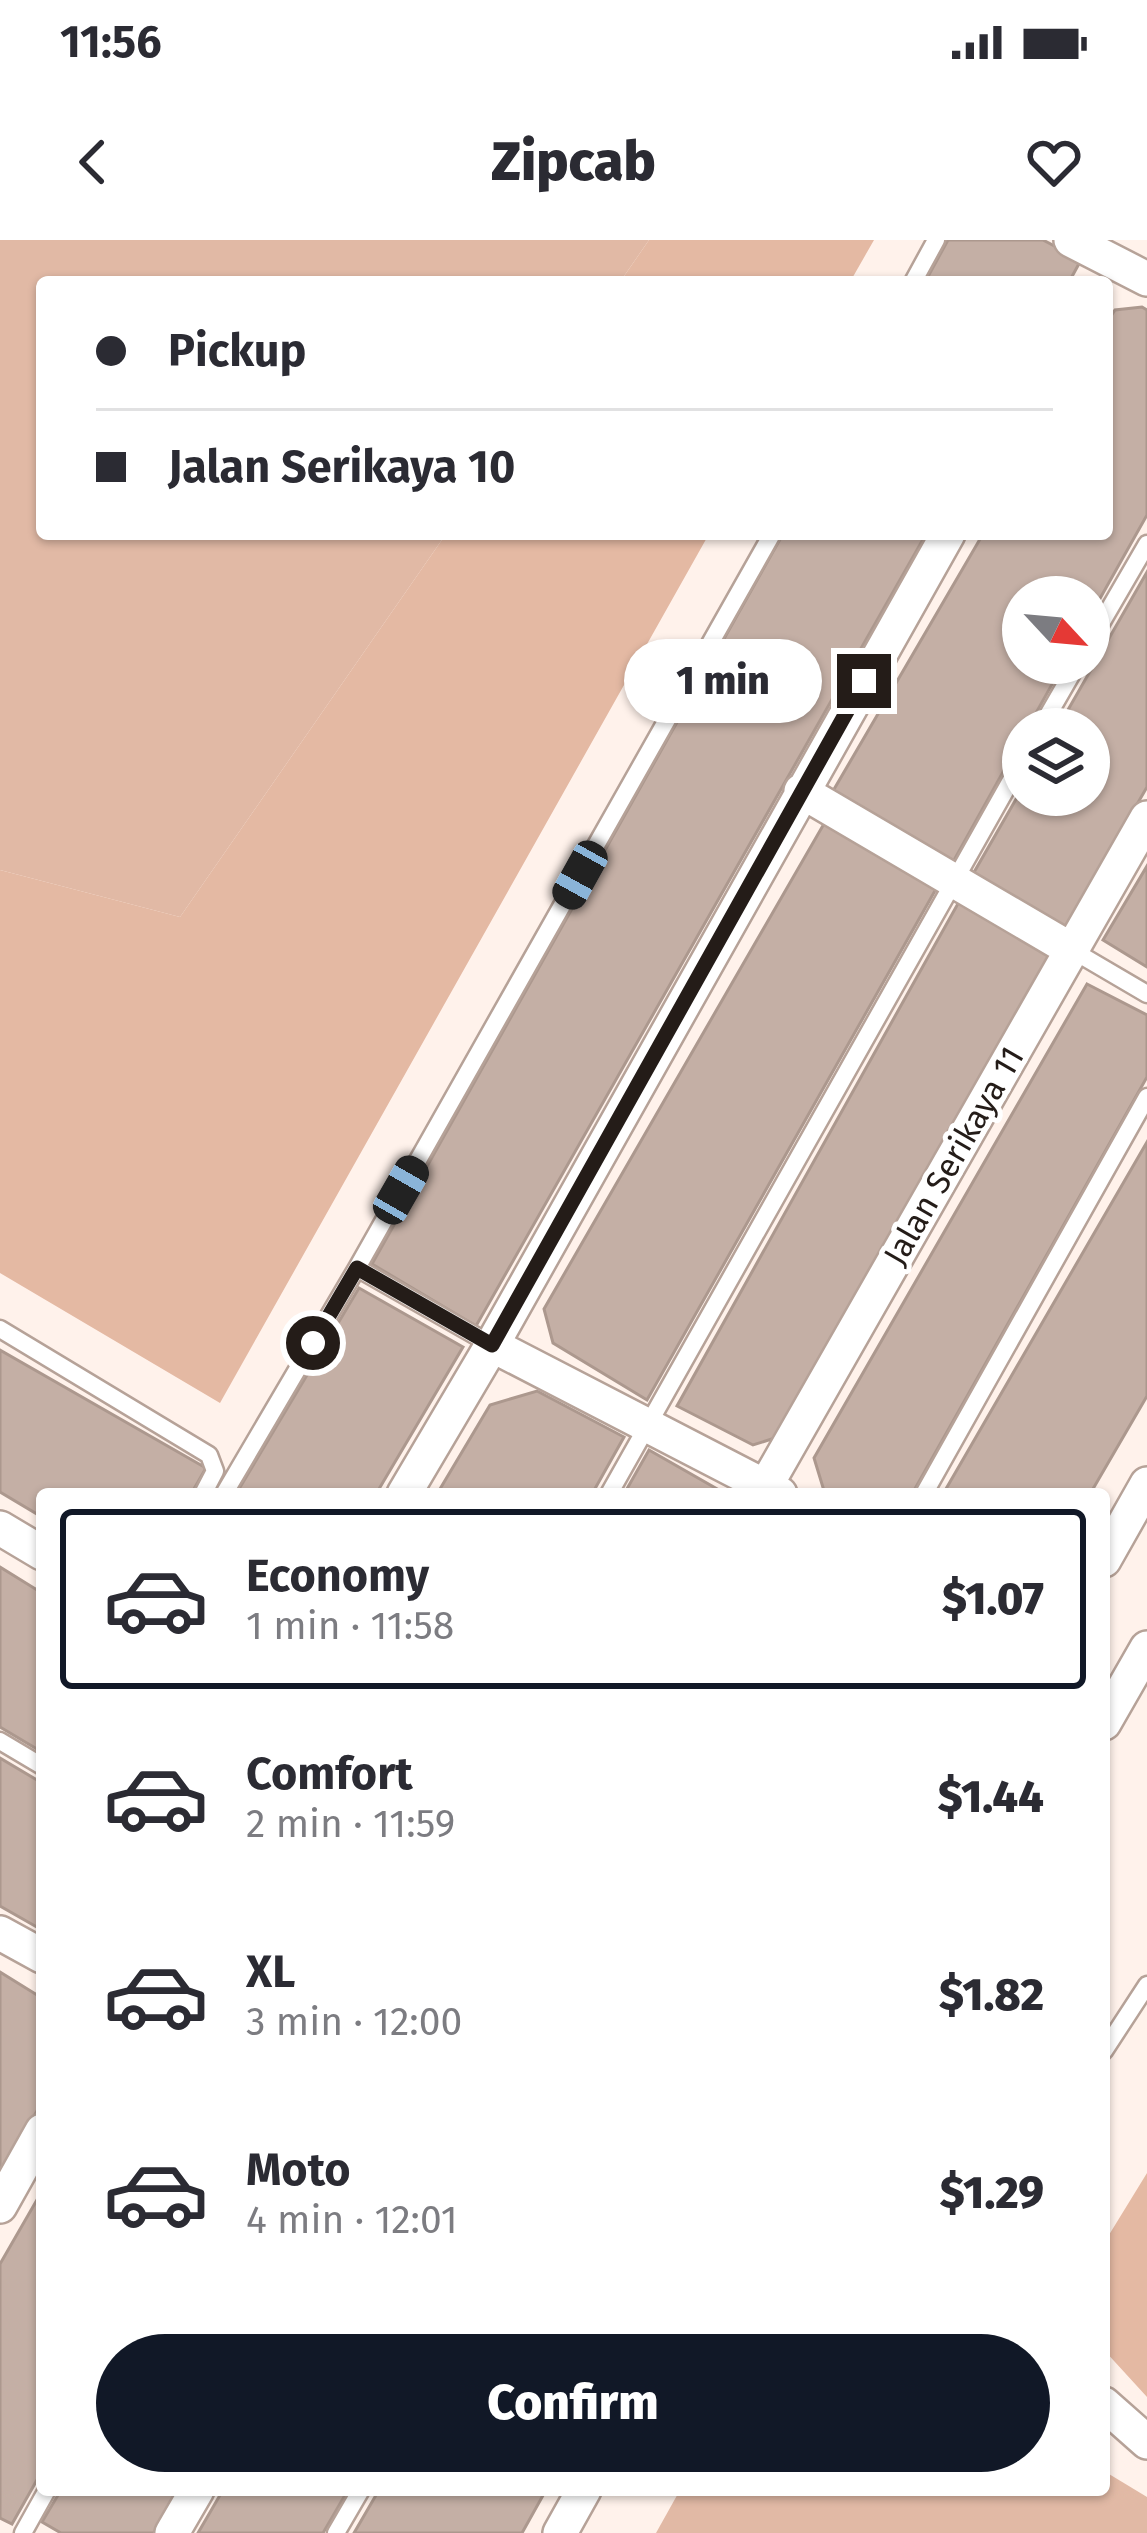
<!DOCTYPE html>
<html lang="en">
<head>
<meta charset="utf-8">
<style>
	body { margin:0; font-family:"Fira Sans",sans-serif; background:#f2f2f3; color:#2b2b33; height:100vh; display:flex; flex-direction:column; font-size:45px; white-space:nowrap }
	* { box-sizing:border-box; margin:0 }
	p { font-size:39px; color:#7c7c81 }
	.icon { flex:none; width:66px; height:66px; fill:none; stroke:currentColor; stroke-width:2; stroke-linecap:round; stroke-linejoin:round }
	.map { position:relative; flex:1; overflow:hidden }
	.side { position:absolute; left:36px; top:1248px; width:1074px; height:1008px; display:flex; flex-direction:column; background:#fff; border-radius:12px; box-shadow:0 3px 9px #0004 }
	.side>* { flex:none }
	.top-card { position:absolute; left:36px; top:36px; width:1077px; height:264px; border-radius:12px; box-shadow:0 3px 9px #0004; display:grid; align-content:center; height:264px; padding:0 60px; background:#fff }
	.needle { width:78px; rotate:116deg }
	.tools { position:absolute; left:1002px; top:336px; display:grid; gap:24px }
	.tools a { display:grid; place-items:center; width:108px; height:108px; border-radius:50%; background:#fff; box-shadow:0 3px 9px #0004; font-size:60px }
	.end { position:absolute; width:54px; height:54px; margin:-27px; border:15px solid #241c18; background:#fff; box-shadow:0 0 0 6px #fff }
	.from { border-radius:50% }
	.bubble { position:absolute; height:84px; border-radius:42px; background:#fff; box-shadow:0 3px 9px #0004; font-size:39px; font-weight:800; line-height:84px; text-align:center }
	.car { position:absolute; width:36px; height:72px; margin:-36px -18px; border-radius:15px; box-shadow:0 0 9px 3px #0007; background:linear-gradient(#222 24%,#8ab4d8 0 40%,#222 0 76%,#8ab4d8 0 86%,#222 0) }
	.top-card b { display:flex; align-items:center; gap:42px; height:114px; font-size:45px }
	.top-card b+b { border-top:3px solid #e1e1e2 }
	.top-card i { width:30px; height:30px; background:#2b2b33 }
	ul { padding:21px 0 0; list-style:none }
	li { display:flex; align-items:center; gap:36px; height:180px; margin:0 24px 18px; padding:0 36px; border:6px solid transparent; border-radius:12px }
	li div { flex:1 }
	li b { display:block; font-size:45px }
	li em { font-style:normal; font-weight:800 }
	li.active { border-color:#111827 }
	li>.icon { width:108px; height:108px; stroke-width:1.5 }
	.primary-button { display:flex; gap:24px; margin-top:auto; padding:24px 60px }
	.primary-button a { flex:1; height:138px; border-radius:72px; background:#111827; color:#fff; font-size:48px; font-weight:800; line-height:138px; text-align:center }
	.status { display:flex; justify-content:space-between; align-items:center; height:84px; padding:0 60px; background:#fff; direction:ltr }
	.status svg { height:33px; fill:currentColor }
	header { display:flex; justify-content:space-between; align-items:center; height:156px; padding:0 60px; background:#fff; font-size:54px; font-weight:800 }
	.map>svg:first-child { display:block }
	.green { fill:#e1b9a5 }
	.forest { fill:#e4b9a3 }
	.building { fill:#c4afa5; stroke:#ac988e; stroke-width:3 }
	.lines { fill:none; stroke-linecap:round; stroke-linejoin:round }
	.service-casing { stroke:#b6a298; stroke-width:21 }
	.minor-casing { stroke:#b6a298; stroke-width:38 }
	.service { stroke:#fff; stroke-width:16 }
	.minor { stroke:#fff; stroke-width:33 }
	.route { stroke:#241c18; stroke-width:15 }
	.labels { text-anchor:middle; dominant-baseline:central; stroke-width:10; stroke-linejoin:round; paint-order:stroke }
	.street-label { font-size:33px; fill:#241c18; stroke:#fff }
</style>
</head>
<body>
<div class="status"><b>11:56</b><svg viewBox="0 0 49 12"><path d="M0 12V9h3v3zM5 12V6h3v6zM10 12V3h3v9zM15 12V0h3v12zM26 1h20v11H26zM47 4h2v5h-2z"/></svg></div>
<header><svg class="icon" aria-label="back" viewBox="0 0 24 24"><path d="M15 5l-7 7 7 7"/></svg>Zipcab<svg class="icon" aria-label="heart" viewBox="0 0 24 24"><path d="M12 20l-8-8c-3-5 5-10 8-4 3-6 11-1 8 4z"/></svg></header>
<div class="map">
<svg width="1147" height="2293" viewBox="0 0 1147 2293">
	<rect width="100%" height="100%" fill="#fff2eb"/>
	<path class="green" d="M0 0H649L620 42H42V294H446L180 677 0 630Z
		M1104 2231 1147 2257V2293H656L680 2250H1104Z"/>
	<path class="forest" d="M649 0H874L850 42H620Z
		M446 294H709L220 1163 0 1033V630L180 677Z
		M1147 1933V2157L1104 2110V2003Z"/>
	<path class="building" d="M948 0H1043L1081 20 1069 42H925Z
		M1142 67 1147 70V275L1089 378V357H1023V423H1064L1027 489H1023V496L953 622 833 551 983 294H1107V82L1115 70Z
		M783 294H926L476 1086 372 1024Z
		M1147 332V547L1066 687 973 634 1023 547V555H1089V489H1057Z
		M825 582 936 649 647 1160 553 1103 544 1069Z
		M1147 626V727L1103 700Z
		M960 660 1053 712 778 1197 753 1205 677 1166Z
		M1087 744 1147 775V837L912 1254H825L814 1218Z
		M1147 902V1156L1090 1254H943Z
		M359 1048 463 1107 376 1254H236Z
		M0 1110 206 1228 191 1254H42V1277L0 1252Z
		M537 1151 624 1197 592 1254H437L490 1165Z
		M649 1210 726 1254H624Z
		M0 1327 42 1353V1512L0 1487Z
		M0 1518 42 1543V1690L0 1666Z
		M0 1732 42 1758V1862L0 1936Z
		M42 1951V2231L12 2284 0 2278V2024Z
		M61 2250H182L157 2293H61L42 2282Z
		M223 2250H348L323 2293H198Z
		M379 2250H546L522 2293H354Z"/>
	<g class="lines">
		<defs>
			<path id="service" d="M913 42 936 0
				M1089 404 1147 304
				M1040 489 1078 423
				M1072 710 1147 754
				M357 1028 492 1105
				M0 1089 209 1215 215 1231 203 1254
				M224 1254 357 1028 772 294
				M609 1254 1023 519
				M924 1254 1147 857
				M0 1501 42 1526
				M1104 1811 1147 1745
				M23 2293 47 2250
				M336 2293 361 2250"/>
			<path id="minor" d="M1071 0 1147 39
				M801 551 1072 710
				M492 1105 780 1254
				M404 1254 492 1105 948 294
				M761 1254 1147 578
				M0 1288 42 1313
				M1104 1320 1147 1244
				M1104 1483 1147 1408
				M0 1693 42 1716
				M0 1966 42 1891
				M1104 2164 1147 2202
				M172 2293 197 2250
				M560 2293 584 2250"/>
		</defs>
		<use href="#service" class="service-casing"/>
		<use href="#minor" class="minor-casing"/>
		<use href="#service" class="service"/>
		<use href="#minor" class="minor"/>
	</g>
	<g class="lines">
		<path class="route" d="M313 1103 357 1028 492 1105 864 441"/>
	</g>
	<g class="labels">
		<g class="street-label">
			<text transform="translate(954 916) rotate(-60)">Jalan Serikaya 11</text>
		</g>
	</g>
</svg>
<div class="tools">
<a><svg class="needle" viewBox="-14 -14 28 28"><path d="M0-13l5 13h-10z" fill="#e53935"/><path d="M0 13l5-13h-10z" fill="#7c7c81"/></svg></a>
<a><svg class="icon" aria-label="layers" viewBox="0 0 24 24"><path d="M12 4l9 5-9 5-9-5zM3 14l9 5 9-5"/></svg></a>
</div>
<i class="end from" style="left:313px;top:1103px"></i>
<i class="end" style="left:864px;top:441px"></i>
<div class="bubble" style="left:624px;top:399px;width:198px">1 min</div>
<i class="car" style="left:580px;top:635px;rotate:209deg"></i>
<i class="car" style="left:401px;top:950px;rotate:30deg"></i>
<div class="top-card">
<b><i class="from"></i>Pickup</b>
<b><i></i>Jalan Serikaya 10</b>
</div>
<section class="side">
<ul>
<li class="active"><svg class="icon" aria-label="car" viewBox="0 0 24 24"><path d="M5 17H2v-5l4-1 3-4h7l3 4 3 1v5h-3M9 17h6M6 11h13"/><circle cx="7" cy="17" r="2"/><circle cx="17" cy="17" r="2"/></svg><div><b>Economy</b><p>1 min · 11:58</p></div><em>$1.07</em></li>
<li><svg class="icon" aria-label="car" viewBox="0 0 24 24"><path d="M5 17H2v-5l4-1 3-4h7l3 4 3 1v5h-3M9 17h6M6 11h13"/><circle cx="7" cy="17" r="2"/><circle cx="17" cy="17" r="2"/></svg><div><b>Comfort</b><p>2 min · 11:59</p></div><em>$1.44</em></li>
<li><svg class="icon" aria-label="car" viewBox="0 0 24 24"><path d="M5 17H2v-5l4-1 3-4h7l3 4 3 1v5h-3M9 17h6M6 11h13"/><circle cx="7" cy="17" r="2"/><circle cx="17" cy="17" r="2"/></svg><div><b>XL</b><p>3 min · 12:00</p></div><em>$1.82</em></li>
<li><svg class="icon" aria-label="car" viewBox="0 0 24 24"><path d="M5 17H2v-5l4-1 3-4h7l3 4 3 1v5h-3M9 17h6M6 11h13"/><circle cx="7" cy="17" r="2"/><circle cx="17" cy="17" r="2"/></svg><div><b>Moto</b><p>4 min · 12:01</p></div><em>$1.29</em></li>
</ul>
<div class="primary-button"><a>Confirm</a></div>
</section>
</div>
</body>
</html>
